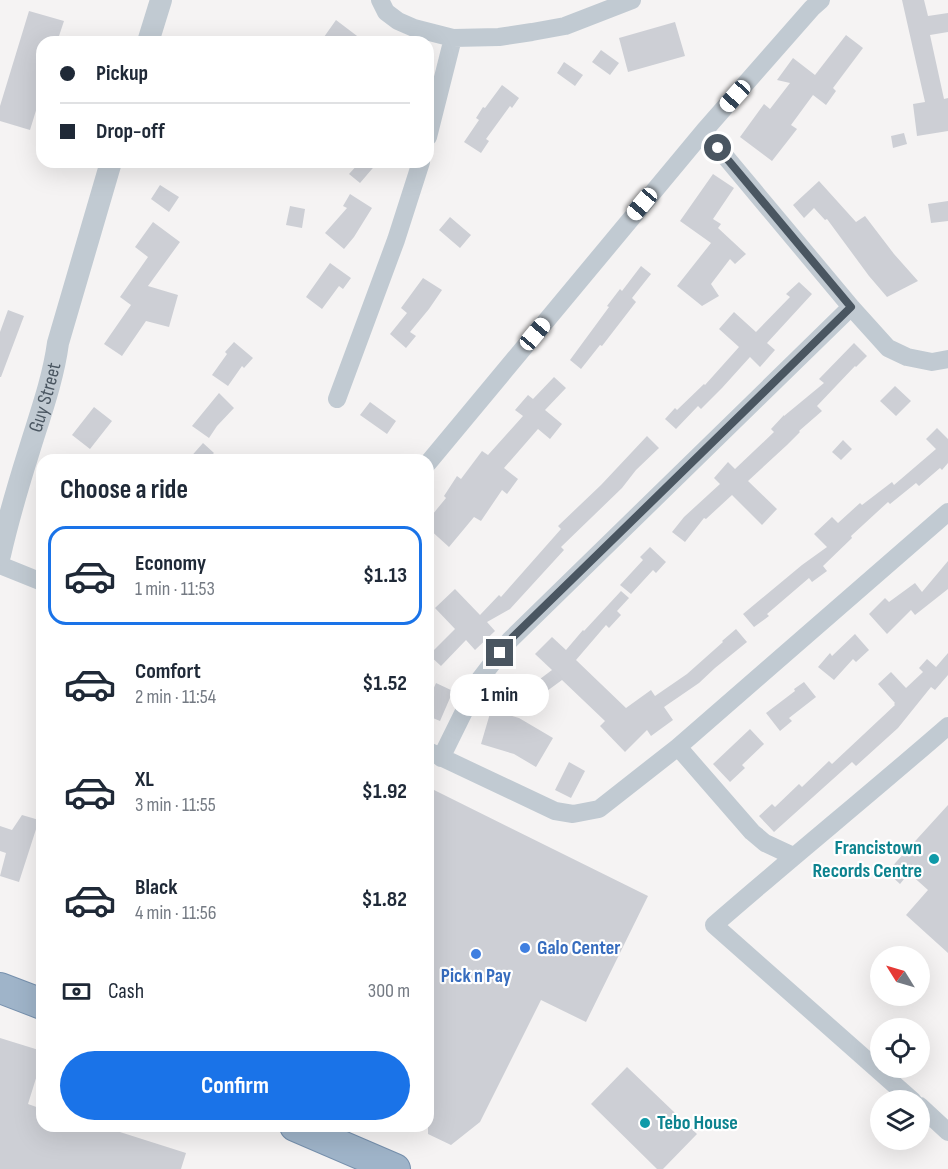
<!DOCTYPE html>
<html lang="en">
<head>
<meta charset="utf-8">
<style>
	body { margin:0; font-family:"Sofia Sans Condensed",sans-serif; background:#f2f2f3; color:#1f2937; height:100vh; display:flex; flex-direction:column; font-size:22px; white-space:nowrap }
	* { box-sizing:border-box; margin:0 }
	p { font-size:20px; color:#747a83 }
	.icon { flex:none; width:33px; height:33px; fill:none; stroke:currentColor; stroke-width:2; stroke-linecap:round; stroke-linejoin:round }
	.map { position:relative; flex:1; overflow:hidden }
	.panel { position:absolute; left:36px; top:454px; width:398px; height:678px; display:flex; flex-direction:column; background:#fff; border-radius:18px; box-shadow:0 6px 24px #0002 }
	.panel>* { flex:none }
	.guide { position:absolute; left:36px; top:36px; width:398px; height:132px; border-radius:18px; box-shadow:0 6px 24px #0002; display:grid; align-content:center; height:132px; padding:0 24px; background:#fff }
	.needle { width:39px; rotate:307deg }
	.controls { position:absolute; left:870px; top:946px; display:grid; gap:12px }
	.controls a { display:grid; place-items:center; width:60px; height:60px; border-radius:50%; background:#fff; box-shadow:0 6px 24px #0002; font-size:30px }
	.end { position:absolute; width:27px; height:27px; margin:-14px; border:8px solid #4a5661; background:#fff; box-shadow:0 0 0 3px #fff }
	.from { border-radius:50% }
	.bubble { position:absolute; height:42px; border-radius:21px; background:#fff; box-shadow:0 6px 24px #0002; font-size:20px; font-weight:700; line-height:42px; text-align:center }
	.car { position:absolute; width:18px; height:36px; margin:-18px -9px; border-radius:8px; box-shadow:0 0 4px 2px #0007; background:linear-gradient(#fff 24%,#345 0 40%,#fff 0 76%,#345 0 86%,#fff 0) }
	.guide b { display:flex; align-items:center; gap:21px; height:57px; font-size:22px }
	.guide b+b { border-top:2px solid #e0e1e3 }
	.guide i { width:15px; height:15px; background:#1f2937 }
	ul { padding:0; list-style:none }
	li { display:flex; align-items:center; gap:18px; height:99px; margin:0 12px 9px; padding:0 12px; border:3px solid transparent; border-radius:18px }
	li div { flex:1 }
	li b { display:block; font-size:22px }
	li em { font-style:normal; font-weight:700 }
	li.on { border-color:#1a73e8 }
	li>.icon { width:54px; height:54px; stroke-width:1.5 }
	h2 { padding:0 24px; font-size:27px; line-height:72px }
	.pay { display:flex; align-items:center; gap:15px; height:66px; padding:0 24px; font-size:22px }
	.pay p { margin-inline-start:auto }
	.button { display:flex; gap:12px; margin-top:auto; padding:12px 24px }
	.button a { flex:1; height:69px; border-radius:36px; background:#1a73e8; color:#fff; font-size:24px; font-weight:700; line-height:69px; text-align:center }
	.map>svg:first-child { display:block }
	.building { fill:#cdcfd5 }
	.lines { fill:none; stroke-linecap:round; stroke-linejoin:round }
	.trunk-casing { stroke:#7690ad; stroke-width:32 }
	.minor { stroke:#c1cad2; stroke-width:18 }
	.tertiary { stroke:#c1cad2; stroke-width:22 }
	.trunk { stroke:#9fb4c9; stroke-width:30 }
	.route { stroke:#4a5661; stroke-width:8 }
	.culture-dot { fill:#0f9aa8; stroke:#fff; stroke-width:2 }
	.shop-dot { fill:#3f7fe0; stroke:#fff; stroke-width:2 }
	.labels { text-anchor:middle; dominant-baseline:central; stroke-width:4.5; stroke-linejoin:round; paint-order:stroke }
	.street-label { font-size:20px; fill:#4a5661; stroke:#fff }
	.culture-label { font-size:20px; font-weight:bold; fill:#0d838f; stroke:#fff; text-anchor:end }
	.shop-label { font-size:20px; font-weight:bold; fill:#366cbe; stroke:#fff; text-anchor:start }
</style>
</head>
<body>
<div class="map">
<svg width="948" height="1169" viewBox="0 0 948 1169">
	<rect width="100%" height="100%" fill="#f5f3f3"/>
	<path class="building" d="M902 0H924L928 16 948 13V32L930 35 944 99 948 98V131L917 136 913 104 925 102Z
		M29 11 64 21 57 42H42V91L30 130 0 121V106Z
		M336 20 365 42H330L324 37Z
		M675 22 685 56 628 72 619 38Z
		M846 35 863 48 833 88 836 91 826 105 813 95 791 125 797 129 772 161 740 137 764 104 770 109 790 83 777 80 793 58 815 75Z
		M601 50 619 63 610 75 592 62Z
		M564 62 583 75 575 86 557 73Z
		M502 85 519 98 512 108 510 106 486 139 489 141 481 153 464 142 479 120 476 118 483 107 485 108Z
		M904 133 907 144 893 148 891 136Z
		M360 162H378L360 183 349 174Z
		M713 174 734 188 713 219 721 224 718 228 746 254 735 264 730 259 711 284 719 296 702 306 677 286 711 243 680 221Z
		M819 181 856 222 865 216 894 254 918 281 887 297 869 276 827 219 825 220 814 208 804 218 793 205Z
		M160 185 179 197 169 212 151 199Z
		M350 194 372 208 354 237 344 249 325 233 347 208 343 206Z
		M948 201V221L931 223 928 204Z
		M290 206 305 209 302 228 286 225Z
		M450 217 471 235 460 248 439 230Z
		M153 222 180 242 148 286 178 295 169 327 146 321 122 356 104 344 131 305 120 297 148 257 135 247Z
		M330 263 351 278 343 289 339 286 322 309 306 297Z
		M641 266 651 274 632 298 636 302 602 346 600 345 581 369 570 360 609 307 607 306 620 289 622 291Z
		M423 278 442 290 429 309 410 332 416 336 406 348 390 334 407 313 401 308Z
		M799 282 812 294 767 343 775 350 760 367 750 357 722 388 701 409 698 406 676 429 665 419 675 408 677 410 704 384 705 385 739 347 719 329 734 312 756 332 790 297 786 294Z
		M8 310 24 316 1 377H0V332Z
		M234 342 253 358 244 368 242 366 228 386 212 375 227 354 225 352Z
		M854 343 867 356 856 367 855 366 817 406 822 411 799 431 800 432 787 445 748 481 777 509 762 525 732 495 706 519 704 518 685 542 672 532 684 517 720 484 714 478 728 462 735 469 774 432 771 429 784 415V416L824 383 819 379Z
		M554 377 566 388 545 410 562 424 550 439 538 429 504 468 518 479 507 494 502 490 481 521 474 517 449 547 428 528V520L446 498 444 496 457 476 461 479 482 451 488 455 523 416 515 410 528 395 533 399Z
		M895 386 911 401 896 416 880 401Z
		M219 393 234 408 217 426 209 438 192 426Z
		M370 402 396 421 387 434 360 415Z
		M94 407 112 421 90 449 72 435Z
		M937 428 948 439V463L942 470 940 468 919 486 916 483 890 504 888 502 851 536 852 538 823 566 827 571 812 582 809 578 767 614 769 616 754 627 743 614 802 565 827 547 814 534 832 517 838 523 860 503 862 505 892 482 894 485 936 449 926 439Z
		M647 436 659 448 636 470 622 488 561 547 564 550 510 609 487 622 495 631 475 650 466 640 441 666 429 655 455 629 435 608 455 589 480 615 499 595 501 597 561 529 558 526 601 485Z
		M843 440 852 449 841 460 832 452Z
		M203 443 214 453 207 460H188Z
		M650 547 666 562 656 573 653 570 631 594 620 585 643 560 640 557Z
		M948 561V589L915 615 911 610 887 634 869 614 885 598 889 602 915 583 922 592Z
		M621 591 629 598 617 611 621 615 609 628 606 625 576 660 626 708 651 690 655 696 687 674 723 642 722 641 736 629 747 642 715 668 699 683 664 707 673 720 651 736 647 730 625 752 600 726 605 721 562 680 532 702 524 691 552 670 535 654 552 637 566 650 583 630 584 631Z
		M855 634 869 650 856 662 853 659 834 680 818 667 830 653 832 656Z
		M948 653V675L935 690 931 687 898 728 856 766 852 762 774 832 759 816 772 804 775 807 799 784 802 787 829 761 832 764 895 705 894 704 895 703 878 684 891 672 906 688 923 672 919 668 927 659 936 667Z
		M804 682 816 697 789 718 792 721 780 731 766 713 795 691 794 689Z
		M436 683 453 691 440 721 428 716V701Z
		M491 710 519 718 553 738 536 767 514 754 481 744Z
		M750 729 764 744 742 765 745 768 730 782 713 764Z
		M569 762 585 771 571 798 555 790Z
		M428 787 648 896 586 1022 541 1000 480 1122 451 1145 428 1134Z
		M948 805V953L906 915 928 890 909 873 900 884 887 872Z
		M22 815 39 820 19 882 0 876 6 853 0 851V826L12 830Z
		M0 1038 42 1051V1059L28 1104 42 1109V1126H101L186 1153 181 1169H0Z
		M627 1067 697 1134 663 1169H657L591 1104Z"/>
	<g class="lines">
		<defs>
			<path id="trunk" d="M0 988 42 1004
				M295 1126 395 1169"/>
		</defs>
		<use href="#trunk" class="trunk-casing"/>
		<path class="minor" d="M380 0 386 12 398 21 414 28 453 38 499 37 532 32 565 26 632 0
			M704 131 851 307 888 348 907 357 932 362 948 359
			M428 137 453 38
			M337 399 396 240 421 162
			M428 463 704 131 812 8 821 0
			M0 565 42 582
			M678 747 752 832 765 843 793 856
			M428 751 555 811 573 814 599 809 678 747 948 512
			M441 758 480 679 510 640 851 307
			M913 1101 714 925C791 858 871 793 948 726
			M920 1106 948 1132"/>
		<g class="tertiary">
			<path d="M148 42 161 0"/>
			<path id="s1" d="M0 555C8 520 18 486 29 451 40 415 53 380 58 343L111 162"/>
		</g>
		<use href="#trunk" class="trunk"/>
	</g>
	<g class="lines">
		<path class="route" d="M500 653 510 640 851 307 718 148"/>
	</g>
	<g class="culture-dot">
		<circle cx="934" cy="859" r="6"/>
		<circle cx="645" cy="1123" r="6"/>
	</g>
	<g class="shop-dot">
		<circle cx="525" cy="948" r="6"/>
		<circle cx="476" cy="954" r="6"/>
	</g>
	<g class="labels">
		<g class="street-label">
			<text stroke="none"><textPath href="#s1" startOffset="164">Guy Street</textPath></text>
		</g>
		<g class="culture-label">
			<text x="922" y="848">Francistown<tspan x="922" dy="23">Records Centre</tspan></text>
			<text x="657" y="1123" text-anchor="start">Tebo House</text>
		</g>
		<g class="shop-label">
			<text x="537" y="948">Galo Center</text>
			<text x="476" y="976" text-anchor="middle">Pick n Pay</text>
		</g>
	</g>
</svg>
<div class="controls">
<a><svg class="needle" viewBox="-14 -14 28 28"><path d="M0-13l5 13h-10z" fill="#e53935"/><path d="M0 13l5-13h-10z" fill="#747a83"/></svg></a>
<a><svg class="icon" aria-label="locate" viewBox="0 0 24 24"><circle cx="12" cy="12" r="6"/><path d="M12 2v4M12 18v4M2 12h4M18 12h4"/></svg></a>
<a><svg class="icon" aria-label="layers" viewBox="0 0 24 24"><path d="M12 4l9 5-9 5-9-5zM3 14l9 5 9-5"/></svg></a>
</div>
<i class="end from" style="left:718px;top:148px"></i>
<i class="end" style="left:500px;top:653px"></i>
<div class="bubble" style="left:450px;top:674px;width:99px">1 min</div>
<i class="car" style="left:735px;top:96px;rotate:222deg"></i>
<i class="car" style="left:642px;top:204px;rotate:220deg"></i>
<i class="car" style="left:535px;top:334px;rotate:40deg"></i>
<div class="guide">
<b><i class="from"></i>Pickup</b>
<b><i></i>Drop-off</b>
</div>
<section class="panel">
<h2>Choose a ride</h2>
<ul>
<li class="on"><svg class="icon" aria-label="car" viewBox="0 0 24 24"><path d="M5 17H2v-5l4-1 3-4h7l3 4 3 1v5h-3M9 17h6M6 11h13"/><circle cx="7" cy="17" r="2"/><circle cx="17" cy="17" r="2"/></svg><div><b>Economy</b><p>1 min · 11:53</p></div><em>$1.13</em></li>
<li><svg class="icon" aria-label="car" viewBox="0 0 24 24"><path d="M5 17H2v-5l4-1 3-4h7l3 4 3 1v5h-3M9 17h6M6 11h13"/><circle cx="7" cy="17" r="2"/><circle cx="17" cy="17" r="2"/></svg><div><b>Comfort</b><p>2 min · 11:54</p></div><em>$1.52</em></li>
<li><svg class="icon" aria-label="car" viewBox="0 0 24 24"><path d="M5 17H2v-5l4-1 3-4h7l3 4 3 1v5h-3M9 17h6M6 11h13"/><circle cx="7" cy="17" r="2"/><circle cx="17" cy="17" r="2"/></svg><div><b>XL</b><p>3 min · 11:55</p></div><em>$1.92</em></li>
<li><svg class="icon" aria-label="car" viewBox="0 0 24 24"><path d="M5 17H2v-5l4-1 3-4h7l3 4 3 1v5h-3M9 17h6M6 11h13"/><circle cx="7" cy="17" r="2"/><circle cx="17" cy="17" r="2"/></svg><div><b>Black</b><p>4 min · 11:56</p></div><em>$1.82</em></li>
</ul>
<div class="pay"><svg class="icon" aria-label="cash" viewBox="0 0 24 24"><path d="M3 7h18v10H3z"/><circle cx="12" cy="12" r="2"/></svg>Cash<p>300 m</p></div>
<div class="button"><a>Confirm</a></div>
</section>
</div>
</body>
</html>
